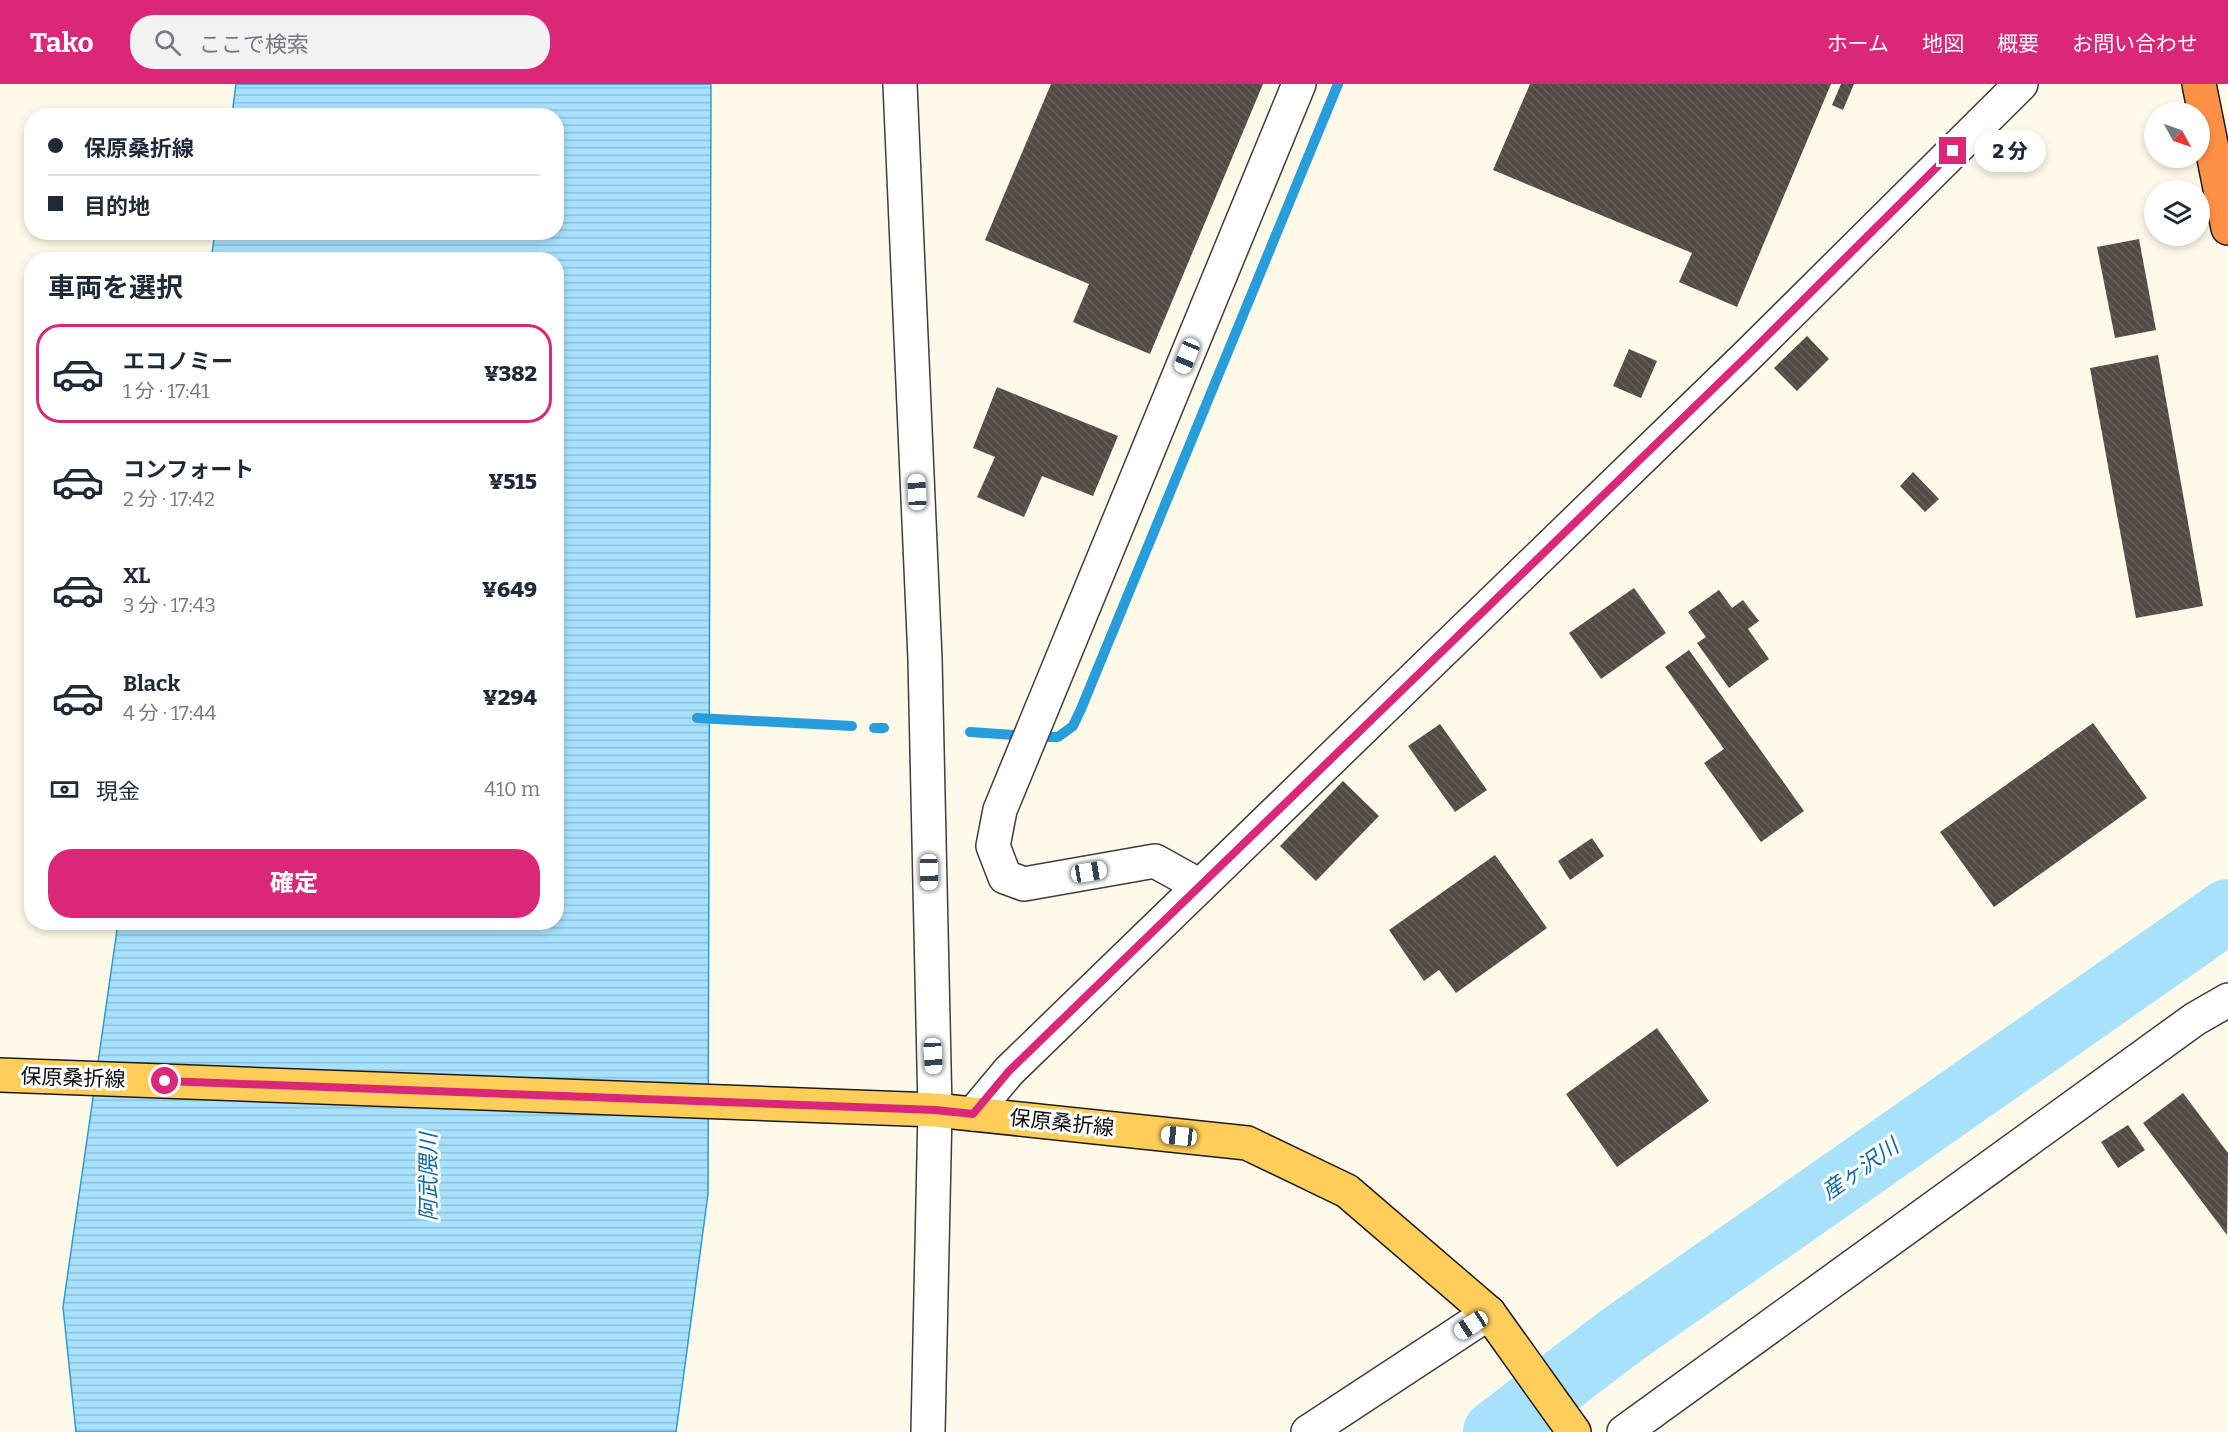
<!DOCTYPE html>
<html lang="ja">
<head>
<meta charset="utf-8">
<style>
	body { margin:0; font-family:Bitter,"Noto Sans JP",serif; background:#f2f2f3; color:#1f2937; height:100vh; display:flex; flex-direction:column; font-size:22px; white-space:nowrap }
	* { box-sizing:border-box; margin:0 }
	p { font-size:20px; color:#747a83 }
	.icon { flex:none; width:33px; height:33px; fill:none; stroke:currentColor; stroke-width:2; stroke-linecap:round; stroke-linejoin:round }
	.map { position:relative; flex:1; overflow:hidden }
	.side { position:absolute; left:24px; top:168px; width:540px; height:678px; display:flex; flex-direction:column; background:#fff; border-radius:24px; box-shadow:0 3px 9px #0003 }
	.side>* { flex:none }
	.banner { position:absolute; left:24px; top:24px; width:540px; height:132px; border-radius:24px; box-shadow:0 3px 9px #0003; display:grid; align-content:center; height:132px; padding:0 24px; background:#fff }
	.needle { width:39px; rotate:130deg }
	.tools { position:absolute; left:2144px; top:18px; display:grid; gap:12px }
	.tools a { display:grid; place-items:center; width:66px; height:66px; border-radius:50%; background:#fff; box-shadow:0 3px 9px #0003; font-size:30px }
	.end { position:absolute; width:27px; height:27px; margin:-14px; border:8px solid #db2777; background:#fff; box-shadow:0 0 0 3px #fff }
	.from { border-radius:50% }
	.bubble { position:absolute; height:42px; border-radius:21px; background:#fff; box-shadow:0 3px 9px #0003; font-size:20px; font-weight:800; line-height:42px; text-align:center }
	.car { position:absolute; width:18px; height:36px; margin:-18px -9px; border-radius:8px; box-shadow:0 0 4px 2px #0007; background:linear-gradient(#fff 24%,#345 0 40%,#fff 0 76%,#345 0 86%,#fff 0) }
	.banner b { display:flex; align-items:center; gap:21px; height:57px; font-size:22px }
	.banner b+b { border-top:2px solid #e0e1e3 }
	.banner i { width:15px; height:15px; background:#1f2937 }
	ul { padding:0; list-style:none }
	li { display:flex; align-items:center; gap:18px; height:99px; margin:0 12px 9px; padding:0 12px; border:3px solid transparent; border-radius:24px }
	li div { flex:1 }
	li b { display:block; font-size:22px }
	li em { font-style:normal; font-weight:800 }
	li.selected { border-color:#db2777 }
	li>.icon { width:54px; height:54px; stroke-width:1.5 }
	h2 { padding:0 24px; font-size:27px; line-height:72px }
	.pay { display:flex; align-items:center; gap:15px; height:66px; padding:0 24px; font-size:22px }
	.pay p { margin-inline-start:auto }
	.primary-button { display:flex; gap:12px; margin-top:auto; padding:12px 24px }
	.primary-button a { flex:1; height:69px; border-radius:24px; background:#db2777; color:#fff; font-size:24px; font-weight:800; line-height:69px; text-align:center }
	header { display:flex; align-items:center; gap:36px; box-sizing:border-box; height:84px; padding:0 30px; background:#db2777; color:#fff }
	header strong { font-size:28px }
	nav { display:flex; gap:33px; margin-inline-start:auto; font-size:21px }
	.search { width:420px; height:54px; background:#f2f2f3; display:flex; align-items:center; gap:15px; box-sizing:border-box; padding:0 21px; border-radius:24px; color:#747a83; font-size:22px }
	.map>svg:first-child { display:block }
	.water { fill:url(#water-rules); stroke:#279ddb; stroke-width:1.5 }
	.lines { fill:none; stroke-linecap:round; stroke-linejoin:round }
	.stream { stroke:#279ddb; stroke-width:10 }
	.river { stroke:#a7e1fc; stroke-width:64 }
	.building { fill:url(#building-back-hatch) }
	.minor-casing { stroke:#3e3e3e; stroke-width:36 }
	.major-casing { stroke:#1c1c1c; stroke-width:36 }
	.highway-casing { stroke:#1c1c1c; stroke-width:36 }
	.minor { stroke:#fff; stroke-width:33 }
	.major { stroke:#ffcd59; stroke-width:33 }
	.highway { stroke:#ff9147; stroke-width:33 }
	.route { stroke:#db2777; stroke-width:8 }
	.labels { text-anchor:middle; dominant-baseline:central; stroke-width:6; stroke-linejoin:round; paint-order:stroke }
	.street-label { font-size:21px; fill:#0b0b0b; stroke:#fff }
	.water-label { font-size:22px; font-style:italic; fill:#096ba8; stroke:#fff }
</style>
</head>
<body>
<header>
<strong>Tako</strong>
<div class="search"><svg class="icon" aria-label="search" viewBox="0 0 24 24"><circle cx="10" cy="10" r="6"/><path d="M15 15l6 6"/></svg>ここで検索</div>
<nav><a>ホーム</a><a>地図</a><a>概要</a><a>お問い合わせ</a></nav>
</header>
<div class="map">
<svg width="2228" height="1348" viewBox="0 0 2228 1348">
	<defs>
		<pattern id="water-rules" width="6" height="5" patternUnits="userSpaceOnUse" patternTransform="scale(1.5)"><rect width="6" height="5" fill="#a7e1fc"/><path d="M0 2.5h6" fill="none" stroke="#8ec0d7"/></pattern>
		<pattern id="building-back-hatch" width="6" height="6" patternUnits="userSpaceOnUse" patternTransform="scale(1.5)"><rect width="6" height="6" fill="#544b46"/><path d="M-1 5l2 2M0 0l6 6M5-1l2 2" fill="none" stroke="#68605c"/></pattern>
	</defs>
	<rect width="100%" height="100%" fill="#fff9e9"/>
	<path class="water" d="M236 0H711L708 1110 676 1348H76L63 1223 118 839 556 838V176L211 175 215 149 556 148V32L232 31Z"/>
	<g class="lines">
		<path class="stream" d="M697 634 852 642
			M874 644H884
			M970 648 1014 651
			M1049 653H1058L1073 642 1081 625 1338 0"/>
		<path class="river" d="M1495 1348 1622 1251 2228 827"/>
	</g>
	<path class="building" d="M1051 0H1263L1150 270 1073 238 1089 200 985 156Z
		M1530 0H1831L1737 223 1679 198 1692 169 1493 86Z
		M1841 0H1854L1843 26 1832 21Z
		M2139 155 2156 246 2115 254 2097 163Z
		M1807 252 1829 275 1797 307 1774 284Z
		M1629 265 1657 277 1641 314 1613 302Z
		M2158 271 2203 522 2136 534 2090 284Z
		M997 303 1118 352 1093 412 1042 392 1024 433 977 413 995 373 973 364Z
		M1913 388 1939 415 1925 428 1900 402Z
		M1634 504 1666 549 1601 595 1569 549Z
		M1719 506 1732 524 1743 516 1759 537 1748 545 1769 575 1729 604 1697 559 1706 553 1688 528Z
		M1689 566 1804 727 1761 758 1704 679 1724 665 1665 583Z
		M2093 639 2147 714 1994 823 1940 748Z
		M1440 640 1487 706 1455 728 1408 662Z
		M1343 697 1379 732 1316 797 1280 762Z
		M1592 754 1604 772 1570 796 1558 777Z
		M1495 771 1547 844 1456 909 1439 886 1424 897 1389 846Z
		M1657 944 1709 1017 1617 1083 1566 1010Z
		M2183 1009 2228 1069 2227 1151 2143 1039Z
		M2128 1041 2145 1066 2118 1084 2101 1058Z"/>
	<g class="lines">
		<defs>
			<path id="minor" d="M900 0 925 575 935 1026 928 1348
				M1200 802 1155 777 1024 800 1005 793 993 762 1000 726 1299 0
				M973 1030 1009 987 1750 269 2021 0
				M1308 1348 1489 1229
				M1624 1348 2195 935 2228 916"/>
			<path id="major" d="M0 991 935 1026 1247 1059 1347 1107 1489 1229 1574 1348"/>
			<path id="highway" d="M2199 0 2228 144"/>
		</defs>
		<use href="#minor" class="minor-casing"/>
		<use href="#major" class="major-casing"/>
		<use href="#highway" class="highway-casing"/>
		<use href="#minor" class="minor"/>
		<use href="#major" class="major"/>
		<use href="#highway" class="highway"/>
	</g>
	<g class="lines">
		<path class="route" d="M165 997 935 1026 973 1030 1009 987 1750 269 1953 67"/>
	</g>
	<g class="labels">
		<g class="street-label">
			<text transform="translate(73 994) rotate(2)">保原桑折線</text>
			<text transform="translate(1062 1039) rotate(6)">保原桑折線</text>
		</g>
		<g class="water-label">
			<text transform="translate(1860 1085) rotate(-35)">産ヶ沢川</text>
			<text transform="translate(428 1093) rotate(-90)">阿武隈川</text>
		</g>
	</g>
</svg>
<div class="tools">
<a><svg class="needle" viewBox="-14 -14 28 28"><path d="M0-13l5 13h-10z" fill="#e53935"/><path d="M0 13l5-13h-10z" fill="#747a83"/></svg></a>
<a><svg class="icon" aria-label="layers" viewBox="0 0 24 24"><path d="M12 4l9 5-9 5-9-5zM3 14l9 5 9-5"/></svg></a>
</div>
<i class="end from" style="left:165px;top:997px"></i>
<i class="end" style="left:1953px;top:67px"></i>
<div class="bubble" style="left:1974px;top:46px;width:72px">2 分</div>
<i class="car" style="left:1187px;top:272px;rotate:202deg"></i>
<i class="car" style="left:917px;top:408px;rotate:357deg"></i>
<i class="car" style="left:929px;top:788px;rotate:179deg"></i>
<i class="car" style="left:1089px;top:788px;rotate:80deg"></i>
<i class="car" style="left:933px;top:972px;rotate:177deg"></i>
<i class="car" style="left:1179px;top:1052px;rotate:276deg"></i>
<i class="car" style="left:1471px;top:1241px;rotate:237deg"></i>
<div class="banner">
<b><i class="from"></i>保原桑折線</b>
<b><i></i>目的地</b>
</div>
<section class="side">
<h2>車両を選択</h2>
<ul>
<li class="selected"><svg class="icon" aria-label="car" viewBox="0 0 24 24"><path d="M5 17H2v-5l4-1 3-4h7l3 4 3 1v5h-3M9 17h6M6 11h13"/><circle cx="7" cy="17" r="2"/><circle cx="17" cy="17" r="2"/></svg><div><b>エコノミー</b><p>1 分 · 17:41</p></div><em>¥382</em></li>
<li><svg class="icon" aria-label="car" viewBox="0 0 24 24"><path d="M5 17H2v-5l4-1 3-4h7l3 4 3 1v5h-3M9 17h6M6 11h13"/><circle cx="7" cy="17" r="2"/><circle cx="17" cy="17" r="2"/></svg><div><b>コンフォート</b><p>2 分 · 17:42</p></div><em>¥515</em></li>
<li><svg class="icon" aria-label="car" viewBox="0 0 24 24"><path d="M5 17H2v-5l4-1 3-4h7l3 4 3 1v5h-3M9 17h6M6 11h13"/><circle cx="7" cy="17" r="2"/><circle cx="17" cy="17" r="2"/></svg><div><b>XL</b><p>3 分 · 17:43</p></div><em>¥649</em></li>
<li><svg class="icon" aria-label="car" viewBox="0 0 24 24"><path d="M5 17H2v-5l4-1 3-4h7l3 4 3 1v5h-3M9 17h6M6 11h13"/><circle cx="7" cy="17" r="2"/><circle cx="17" cy="17" r="2"/></svg><div><b>Black</b><p>4 分 · 17:44</p></div><em>¥294</em></li>
</ul>
<div class="pay"><svg class="icon" aria-label="cash" viewBox="0 0 24 24"><path d="M3 7h18v10H3z"/><circle cx="12" cy="12" r="2"/></svg>現金<p>410 m</p></div>
<div class="primary-button"><a>確定</a></div>
</section>
</div>
</body>
</html>
